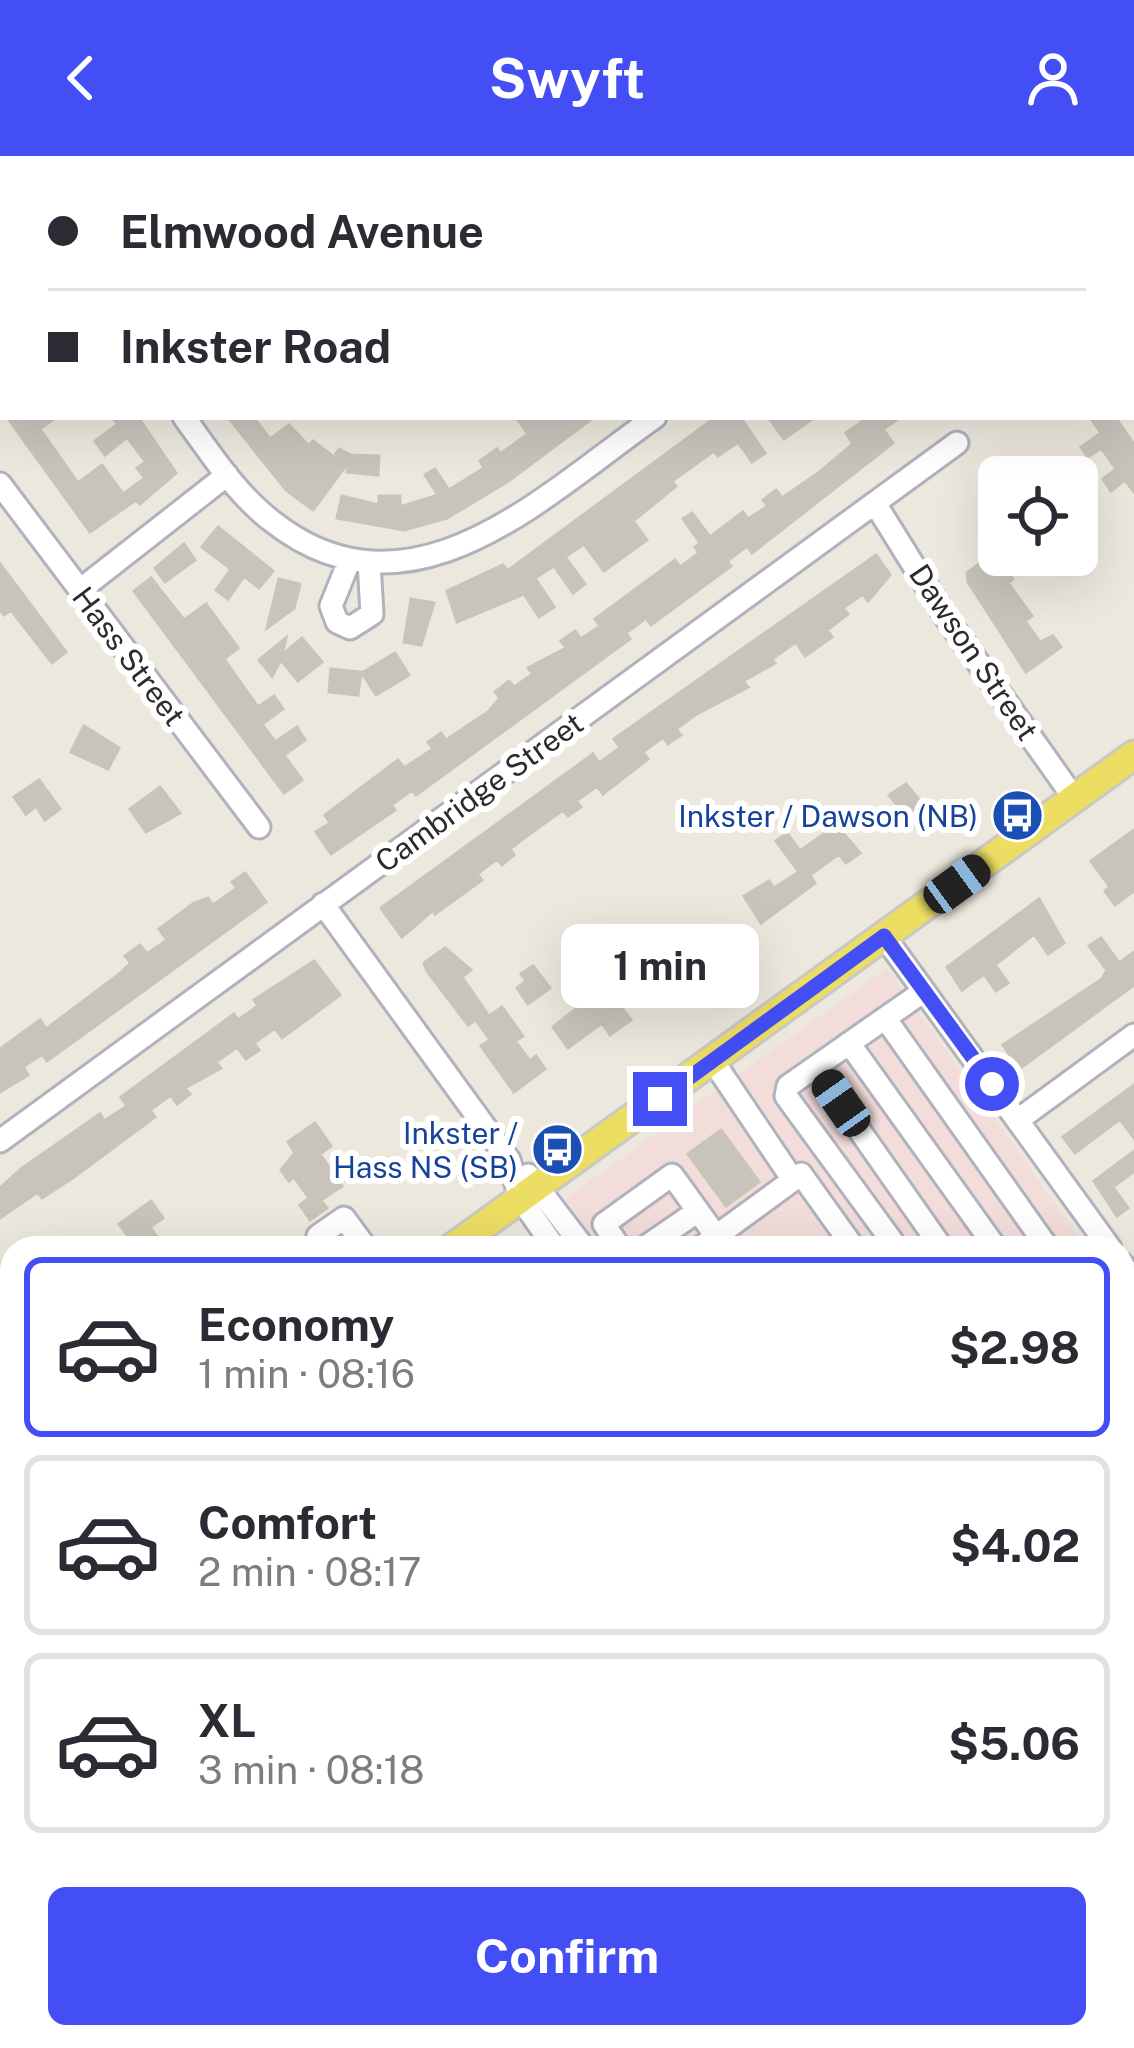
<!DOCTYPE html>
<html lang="en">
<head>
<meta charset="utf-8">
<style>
	body { margin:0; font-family:"Public Sans",sans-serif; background:#f2f2f3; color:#2b2b33; height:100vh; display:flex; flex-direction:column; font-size:45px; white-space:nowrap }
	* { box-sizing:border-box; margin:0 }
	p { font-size:39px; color:#7c7c81 }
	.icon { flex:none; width:66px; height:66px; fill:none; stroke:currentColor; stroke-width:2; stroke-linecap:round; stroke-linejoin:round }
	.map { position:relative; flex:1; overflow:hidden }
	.drawer { position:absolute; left:0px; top:1080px; width:1134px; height:813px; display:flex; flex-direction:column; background:#fff; border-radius:36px 36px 0 0; box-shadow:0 12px 48px #0002 }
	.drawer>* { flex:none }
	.top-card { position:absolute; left:0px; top:0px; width:1134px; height:264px; box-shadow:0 12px 48px #0002; display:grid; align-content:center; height:264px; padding:0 48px; background:#fff }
	.fabs { position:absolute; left:978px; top:300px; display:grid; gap:24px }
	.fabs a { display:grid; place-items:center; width:120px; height:120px; border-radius:18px; background:#fff; box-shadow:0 12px 48px #0002; font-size:60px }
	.end { position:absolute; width:54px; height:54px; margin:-27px; border:15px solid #434ef4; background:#fff; box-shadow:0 0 0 6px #fff }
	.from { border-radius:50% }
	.bubble { position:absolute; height:84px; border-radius:18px; background:#fff; box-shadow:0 12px 48px #0002; font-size:39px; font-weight:700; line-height:84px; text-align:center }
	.car { position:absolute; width:36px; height:72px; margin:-36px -18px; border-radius:15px; box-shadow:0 0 9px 3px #0007; background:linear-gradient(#222 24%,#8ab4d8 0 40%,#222 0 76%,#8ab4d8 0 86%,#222 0) }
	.top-card b { display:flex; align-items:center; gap:42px; height:114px; font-size:45px }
	.top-card b+b { border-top:3px solid #e1e1e2 }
	.top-card i { width:30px; height:30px; background:#2b2b33 }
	ul { padding:21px 0 0; list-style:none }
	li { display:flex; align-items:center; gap:36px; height:180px; margin:0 24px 18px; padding:0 24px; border:6px solid #e1e1e2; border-radius:18px }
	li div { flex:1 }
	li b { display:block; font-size:45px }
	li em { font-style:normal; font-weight:700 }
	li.current { border-color:#434ef4 }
	li>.icon { width:108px; height:108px; stroke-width:1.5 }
	.cta { display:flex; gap:24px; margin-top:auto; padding:24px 48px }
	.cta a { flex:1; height:138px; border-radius:18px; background:#434ef4; color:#fff; font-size:48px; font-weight:700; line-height:138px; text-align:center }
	header { display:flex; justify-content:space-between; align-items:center; height:156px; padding:0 48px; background:#434ef4; color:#fff; font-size:54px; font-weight:700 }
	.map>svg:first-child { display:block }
	.medical { fill:#f3dddb }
	.building { fill:#c8c4bd; stroke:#c8c4b7; stroke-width:3 }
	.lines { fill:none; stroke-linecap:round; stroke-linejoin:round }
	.minor-casing { stroke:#b1b2be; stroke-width:27 }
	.major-casing { stroke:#c8c8c8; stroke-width:33 }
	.minor { stroke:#fff; stroke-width:21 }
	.major { stroke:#ecdd63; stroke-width:27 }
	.route { stroke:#434ef4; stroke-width:15 }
	.labels { text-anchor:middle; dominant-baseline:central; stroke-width:12; stroke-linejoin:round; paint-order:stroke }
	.street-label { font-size:30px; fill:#2b2b2b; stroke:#fff }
	.transit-label { font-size:30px; fill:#164399; stroke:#fff; text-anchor:end }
</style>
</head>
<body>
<header><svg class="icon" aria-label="back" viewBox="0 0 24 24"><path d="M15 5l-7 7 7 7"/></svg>Swyft<svg class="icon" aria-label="person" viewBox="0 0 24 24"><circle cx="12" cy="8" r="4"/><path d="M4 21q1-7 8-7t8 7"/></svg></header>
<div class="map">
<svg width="1134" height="1892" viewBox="0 0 1134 1892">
	<rect width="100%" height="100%" fill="#ece8de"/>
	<path class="medical" d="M887 812 1087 1092H600L565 1043Z
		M1122 1140 1134 1157V1582L1122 1590Z"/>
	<path class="building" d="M7 261H56L40 273 78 327 102 309 123 338 145 322 137 312 146 306 127 281 105 299 95 285 118 268 112 261H138L176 317 140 348 136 344 90 376Z
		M228 261H253L270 283 289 269 309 290 313 285 334 301 339 293 351 299 379 300 378 319 347 316 350 304 313 354 286 334Z
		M516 261H594L507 326 447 362 404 374 337 362 342 340 379 349V340H400V351L438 339 425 319 435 313 449 334 484 312 480 305 497 293 500 298 528 278Z
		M716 261H740L765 297 752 306 738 286 718 300 714 295 672 325 676 330 633 365 647 384 604 415 584 388 565 401 585 428 573 437 554 410 535 422 554 451 539 461 524 438 457 466 447 435 503 409 507 415Z
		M768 261H815L784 283Z
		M869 261H901L883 273 893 287 752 397 747 390 727 405 731 410 651 469 646 462 626 477 630 483 416 639 412 634 391 649 395 654 331 698 316 676 330 667 325 659 398 604 404 612 433 593 428 586 441 577 446 584 488 556 500 542 495 536 509 525 514 531 533 518 528 512 566 492 561 485 575 475 581 483 600 470 595 463 675 404 680 411 699 397 695 391 700 387 683 363 692 357 710 381 743 356 748 363 768 350 763 344 776 334 782 342 821 315 853 288 846 277Z
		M1090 261H1115L1134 288V336L1125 324 1111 335 1103 323 1116 313 1101 292 1088 301 1081 291 1101 277Z
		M218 371 273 415 259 432 244 420 228 443 216 434 231 413 202 391Z
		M184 388 195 404 165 426 155 412Z
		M876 399 890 419 868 445 863 438 843 452 848 458 827 474 832 481 805 500 796 486 772 503 775 507 743 525 748 531 695 559 676 573 681 579 668 588 663 581 643 596 648 603 603 638 597 630 576 645 581 651 568 660 563 654 524 682 510 693 514 699 502 709 497 703 477 718 482 724 435 758 433 754 402 781 381 752 593 598 599 607 620 592 614 583Z
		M987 402 993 411 1000 406 1013 423 1008 427 1032 460 1025 465 1040 486 1053 480 1061 491 1026 516 968 426 967 417Z
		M0 408 66 496 52 507 11 454 4 459 0 453Z
		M151 422 184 464 206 448 238 492 224 503 248 537 258 551 274 540 283 553 262 568 275 586 297 571 305 584 284 599 302 624 284 637 134 435Z
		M279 423 300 428 294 452 267 472Z
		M411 443 434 447 421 489 404 486Z
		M286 482 282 499 302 482 322 506 298 525 281 504 272 520 259 504Z
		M395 497 409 519 376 539 362 517Z
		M331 513 361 516 358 539 329 536Z
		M84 570 119 592 108 613 71 596Z
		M39 624 60 653 45 664 36 650 26 658 14 641Z
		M906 628 936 664 919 676 889 639Z
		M160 631 180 657 146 676 130 653Z
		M836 669 860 697 846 707 839 698 810 719 815 727 761 767 744 740 769 725 774 732 799 716 776 685 787 677 800 695Z
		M1134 674V735L1115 749 1105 735 1110 731 1091 705Z
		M245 717 266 746 47 905 42 898 23 911 28 919 0 936V893L40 864 46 873 118 819 131 807 125 800 140 789 147 798 167 784 159 773 194 747 208 742 213 749 237 732 232 726Z
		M1039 743 1064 787 1048 798 1034 778 995 809 1008 827 996 835 984 818 962 834 947 811Z
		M583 778 595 794 575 808 563 792Z
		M1101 782 1119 807 1134 796V829L1019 913 1003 889 1102 823 1107 814 1089 790Z
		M445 792 471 814 462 821 489 860 502 851 523 880 515 885 530 905 536 900 545 913 514 936 481 890 490 884 476 864 468 869 427 815 424 807Z
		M686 798 697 814 685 822 689 828 652 848 640 831Z
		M314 805 340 839 282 882 275 872 254 887 259 894 246 903 237 891 216 906 221 912 185 932 190 938 177 948 171 939 150 954 155 961 74 1021 42 1042 38 1036 0 1062V1032L21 1013 100 958 104 965 127 950 121 941 234 858 238 864 258 850 254 844Z
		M533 810 550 832 528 848 517 832 526 825 521 818Z
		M598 835 612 853 619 848 631 864 610 879 602 867 568 892 553 871Z
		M1134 929V982L1120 963 1075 997 1063 981Z
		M315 967 331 990 320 998 342 1030 321 1044 327 1052 310 1064 300 1049 309 1042 294 1021 289 1025 281 1014 295 997 288 986Z
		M721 974 759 1026 726 1050 688 998Z
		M1134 995V1015L1113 1031 1128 1052 1117 1060 1094 1025Z
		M151 1045 163 1062 150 1071 165 1092H137L119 1068Z
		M1134 1237V1448L1124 1452 1122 1245Z
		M0 1248 12 1265V1318L0 1301Z
		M1122 1597 1134 1613V1669L1122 1677Z
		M0 1614 12 1630V1658L0 1666Z
		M0 1769 12 1786V1832L0 1815Z"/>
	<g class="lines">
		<defs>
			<path id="minor" d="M211 0 213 3
				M973 0 975 3
				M97 3 99 0
				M398 3 402 0
				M711 3 715 0
				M1019 3 1023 0
				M1131 217 1134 221
				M184 261C211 298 236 338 273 366 411 474 544 339 655 261
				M0 328 259 671
				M876 349 945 460 1074 642
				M350 403 331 450 337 466 350 472 372 458 369 406
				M80 434 227 319
				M323 748 509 1004 520 1042 555 1092
				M884 780 1110 1092
				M885 862 1048 1092
				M849 887 996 1092
				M815 911 942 1092
				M1018 964 1134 879
				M0 985 957 287
				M528 1019 584 1092
				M793 1024 801 1018 854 1092
				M318 1080 344 1062 366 1092
				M620 1092 604 1068 672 1019 716 1080
				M644 1092 698 1055
				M700 1092 793 1024 713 905
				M897 1092 786 940 788 930 924 835
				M1122 1108 1134 1125
				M0 1355 12 1372
				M1122 1472 1134 1463
				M1122 1534 1134 1551
				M0 1550 12 1566
				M1122 1725 1134 1717
				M1122 1858 1134 1875
				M242 1881 251 1892
				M1110 1881 1118 1892
				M0 1885 5 1892
				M515 1892 530 1881
				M898 1892 913 1881"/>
			<path id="major" d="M452 1092 1134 599
				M0 1425 12 1416"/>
		</defs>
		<use href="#minor" class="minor-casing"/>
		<use href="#major" class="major-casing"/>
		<use href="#minor" class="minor"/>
		<use href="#major" class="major"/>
	</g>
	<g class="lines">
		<path class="route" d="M660 943 884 780 992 928"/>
	</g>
	<defs>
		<symbol id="bus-disc" viewBox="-11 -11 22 22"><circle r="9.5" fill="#1a4fb4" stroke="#fff"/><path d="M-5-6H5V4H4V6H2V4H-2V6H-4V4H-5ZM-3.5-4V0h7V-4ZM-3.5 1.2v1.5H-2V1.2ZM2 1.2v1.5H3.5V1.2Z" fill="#fff"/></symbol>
	</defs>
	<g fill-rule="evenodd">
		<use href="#bus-disc" x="988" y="630" width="59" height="59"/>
		<use href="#bus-disc" x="528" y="964" width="59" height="59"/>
	</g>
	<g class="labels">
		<g class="street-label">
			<text transform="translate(974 496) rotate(56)">Dawson Street</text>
			<text transform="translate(129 500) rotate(53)">Hass Street</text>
			<text transform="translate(479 636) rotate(-36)">Cambridge Street</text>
		</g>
		<g class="transit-label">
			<text x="978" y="660">Inkster / Dawson (NB)</text>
			<text x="518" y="977">Inkster /<tspan x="518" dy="34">Hass NS (SB)</tspan></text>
		</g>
	</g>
</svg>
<div class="fabs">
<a><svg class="icon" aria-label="locate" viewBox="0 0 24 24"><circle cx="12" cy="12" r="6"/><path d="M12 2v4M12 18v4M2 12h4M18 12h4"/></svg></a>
</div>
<i class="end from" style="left:992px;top:928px"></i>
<i class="end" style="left:660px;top:943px"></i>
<div class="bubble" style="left:561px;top:768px;width:198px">1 min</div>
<i class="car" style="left:957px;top:728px;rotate:54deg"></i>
<i class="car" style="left:841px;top:947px;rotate:325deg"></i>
<div class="top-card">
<b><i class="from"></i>Elmwood Avenue</b>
<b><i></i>Inkster Road</b>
</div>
<section class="drawer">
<ul>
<li class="current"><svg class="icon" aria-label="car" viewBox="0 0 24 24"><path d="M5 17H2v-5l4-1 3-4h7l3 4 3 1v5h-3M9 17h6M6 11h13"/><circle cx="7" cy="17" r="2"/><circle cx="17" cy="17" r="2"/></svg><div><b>Economy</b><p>1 min · 08:16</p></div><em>$2.98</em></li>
<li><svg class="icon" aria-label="car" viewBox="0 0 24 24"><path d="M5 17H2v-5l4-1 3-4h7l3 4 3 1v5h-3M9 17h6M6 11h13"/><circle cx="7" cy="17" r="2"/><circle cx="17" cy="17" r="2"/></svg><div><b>Comfort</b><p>2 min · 08:17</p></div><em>$4.02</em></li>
<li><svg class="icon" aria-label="car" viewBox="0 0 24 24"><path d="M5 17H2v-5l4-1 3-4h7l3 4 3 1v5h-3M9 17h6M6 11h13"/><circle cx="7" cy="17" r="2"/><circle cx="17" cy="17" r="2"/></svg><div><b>XL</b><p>3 min · 08:18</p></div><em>$5.06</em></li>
</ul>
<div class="cta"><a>Confirm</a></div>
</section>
</div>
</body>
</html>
